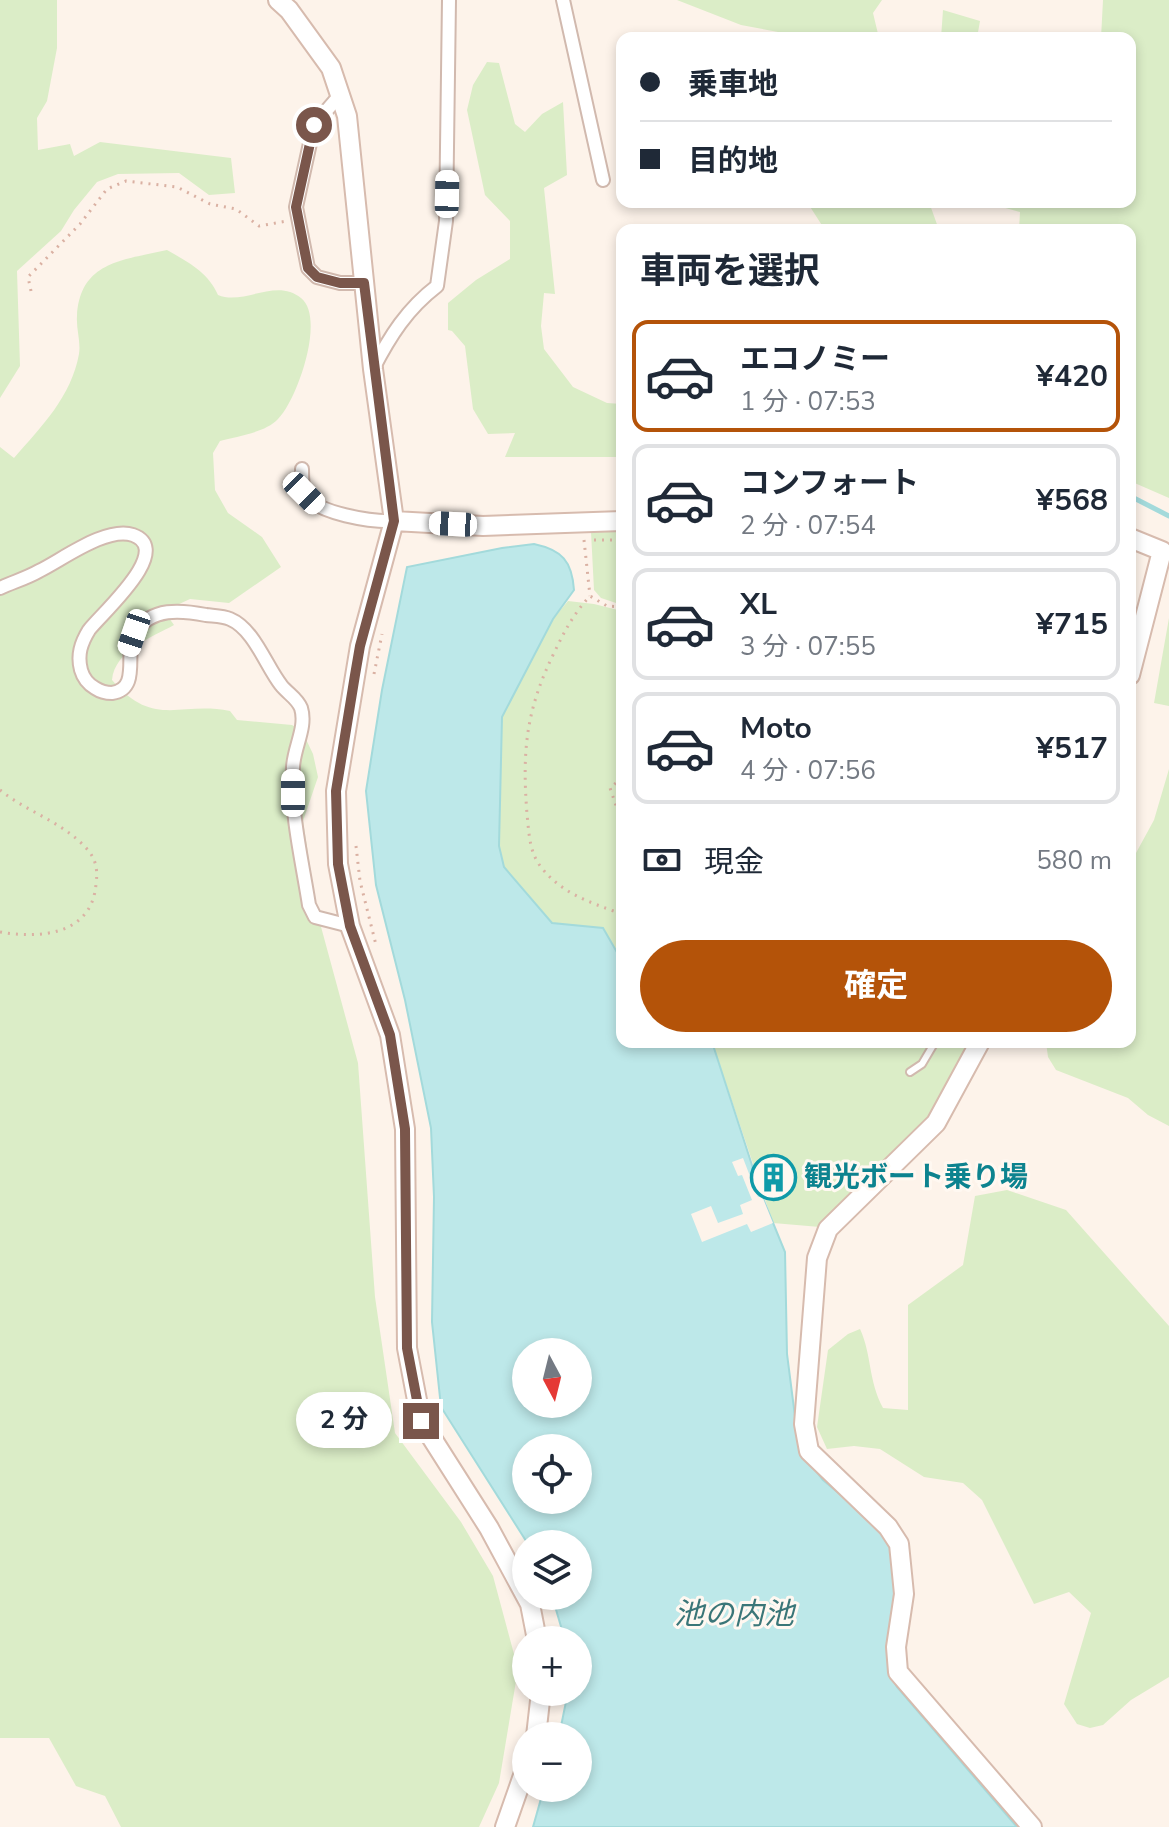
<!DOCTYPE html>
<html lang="ja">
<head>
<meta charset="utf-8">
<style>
	body { margin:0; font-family:"Nunito Sans","Noto Sans JP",sans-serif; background:#f6f6f7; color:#1f2937; height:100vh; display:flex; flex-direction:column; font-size:30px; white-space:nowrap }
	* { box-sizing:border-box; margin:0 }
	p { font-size:26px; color:#747a83 }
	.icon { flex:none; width:44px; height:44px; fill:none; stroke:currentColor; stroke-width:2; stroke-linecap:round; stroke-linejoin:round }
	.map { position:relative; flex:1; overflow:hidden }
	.details { position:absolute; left:616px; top:224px; width:520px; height:824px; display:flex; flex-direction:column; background:#fff; border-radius:16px; box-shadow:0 4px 12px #0003 }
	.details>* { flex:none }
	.hud { position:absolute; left:616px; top:32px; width:520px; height:176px; border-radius:16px; box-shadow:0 4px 12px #0003; display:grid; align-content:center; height:176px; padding:0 24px; background:#fff }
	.needle { width:52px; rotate:173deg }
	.tools { position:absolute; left:512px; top:1338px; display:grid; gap:16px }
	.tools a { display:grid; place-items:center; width:80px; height:80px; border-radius:50%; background:#fff; box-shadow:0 4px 12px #0003; font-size:40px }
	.end { position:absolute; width:36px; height:36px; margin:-18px; border:10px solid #7a564b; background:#fff; box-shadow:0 0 0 4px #fff }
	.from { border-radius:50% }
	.bubble { position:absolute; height:56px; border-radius:28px; background:#fff; box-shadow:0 4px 12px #0003; font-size:26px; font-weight:700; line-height:56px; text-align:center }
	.car { position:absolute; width:24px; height:48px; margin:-24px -12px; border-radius:10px; box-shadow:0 0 6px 2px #0007; background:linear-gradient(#fff 24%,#345 0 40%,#fff 0 76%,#345 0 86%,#fff 0) }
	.hud b { display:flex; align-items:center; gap:28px; height:76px; font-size:30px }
	.hud b+b { border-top:2px solid #e0e1e3 }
	.hud i { width:20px; height:20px; background:#1f2937 }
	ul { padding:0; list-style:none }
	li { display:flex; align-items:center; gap:24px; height:112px; margin:0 16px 12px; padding:0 8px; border:4px solid #e0e1e3; border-radius:16px }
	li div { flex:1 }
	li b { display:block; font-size:30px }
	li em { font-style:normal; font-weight:700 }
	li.active { border-color:#b45309 }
	li>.icon { width:72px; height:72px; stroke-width:1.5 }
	h2 { padding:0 24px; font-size:36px; line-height:96px }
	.pay { display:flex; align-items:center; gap:20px; height:88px; padding:0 24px; font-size:30px }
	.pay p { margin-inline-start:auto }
	.button { display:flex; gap:16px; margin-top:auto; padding:16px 24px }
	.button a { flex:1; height:92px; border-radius:48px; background:#b45309; color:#fff; font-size:32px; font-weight:700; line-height:92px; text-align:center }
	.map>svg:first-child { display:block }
	.green { fill:#dbedc7 }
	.water { fill:#bde8e9; stroke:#a3dadb; stroke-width:2; fill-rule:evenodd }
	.pier { fill:#fdf3ea }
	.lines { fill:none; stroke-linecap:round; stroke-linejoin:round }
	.stream { stroke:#a3dadb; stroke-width:5 }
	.lane-casing { stroke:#d1b9ae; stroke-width:10 }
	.street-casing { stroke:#d1b9ae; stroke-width:16 }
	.secondary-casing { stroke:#d7bbae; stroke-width:22 }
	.path { stroke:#dab1a3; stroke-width:3; stroke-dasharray:2 6; stroke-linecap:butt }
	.lane { stroke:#fff; stroke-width:6 }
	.street { stroke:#fff; stroke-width:12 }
	.secondary { stroke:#fff; stroke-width:18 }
	.route { stroke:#7a564b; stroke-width:10 }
	.labels { text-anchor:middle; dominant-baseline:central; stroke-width:6; stroke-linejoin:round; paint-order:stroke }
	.culture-label { font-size:28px; font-weight:bold; fill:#0d838f; stroke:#fff8f1; text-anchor:start }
	.water-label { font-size:30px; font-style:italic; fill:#3a7678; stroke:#fff8f1 }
</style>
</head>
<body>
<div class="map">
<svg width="1169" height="1827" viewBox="0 0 1169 1827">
	<rect width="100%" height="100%" fill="#fdf3ea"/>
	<path class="green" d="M0 0H57V48L47 101 37 118 38 150 70 144 74 156 100 142 231 158 235 193 209 195 179 173 118 174 97 182 74 210 61 231 17 271 20 366 0 398Z
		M677 0H882L873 13 879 38H791L778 32 741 25Z
		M1103 0H1169V498L1130 481V230H1019L1020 212 984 202H1130V38H1101Z
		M943 10 980 21 977 38H941Z
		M487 62 499 63 515 124 525 132 542 114 563 102 567 175 544 188 555 294 544 293 541 326 544 349 573 387 607 403 622 404V457H505L515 433 488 434 473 409 465 346 452 331 448 330V303L476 280 510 259V221L485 195 467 110 473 85Z
		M807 202H929L939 230H825Z
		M167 250C188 262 208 272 218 295 244 306 276 277 301 298 326 318 297 400 278 419 265 433 237 436 220 441L213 453 215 490 228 513 262 537 281 567 229 603 190 599 164 611 174 625C151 638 115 650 112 680 154 729 179 701 230 711L237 720 292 725 302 731 313 754 318 777 303 821 317 912 358 1063 375 1297 395 1433 461 1522 493 1576 518 1669 499 1783 479 1827H121L105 1796 76 1786 49 1738H0V447L14 458C42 426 71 397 79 354 81 342 76 329 77 316 80 261 124 260 167 250Z
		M622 531V605L601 598 594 590 591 532Z
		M568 601 594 604 622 611V961L603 928 552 923 504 867 499 846 502 717 553 619Z
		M1169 618V706L1154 703Z
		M1169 769V1126L1148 1115 1128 1098 1056 1070 1048 1057 1046 1042H1130V864L1154 820Z
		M712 1042H978L933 1120 820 1227 773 1223Z
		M1007 1190 1066 1210 1169 1326V1677L1131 1700 1103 1725 1090 1728 1077 1724 1064 1704 1091 1613 1069 1592 1034 1604 982 1500 963 1483 924 1477 880 1449 854 1446 827 1449 817 1427 828 1350 848 1334 860 1329C872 1355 868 1380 883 1408L908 1410V1305L963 1265 975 1196Z"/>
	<path class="water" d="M534 544C562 550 572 561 574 590L553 619 502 717 499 846 504 867 552 923 603 928 622 961V1042H712L762 1196 785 1252 787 1354 798 1440 812 1466 823 1480 887 1533 892 1551 896 1588 890 1674 897 1687 1017 1827H533L544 1788H578V1736H559L568 1692H578V1640H565L552 1596H578V1544H528L441 1407 432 1322 434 1197 431 1128 405 1000 376 885 366 791 382 690 407 567 502 548ZM526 1352H578V1404H526ZM526 1448H578V1500H526Z"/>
	<path class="pier" d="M743 1158 758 1197 762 1196 773 1223 751 1232 747 1224 702 1242 691 1214 711 1206 718 1223 743 1214 740 1205 752 1200 742 1175 738 1176 732 1162Z"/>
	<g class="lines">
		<path class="stream" d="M1130 496 1169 516"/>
		<defs>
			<path id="lane" d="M910 1072 922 1064 935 1042"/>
			<path id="street" d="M563 0 603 180
				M340 95 314 125 296 207 308 268 317 277 340 283H364
				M373 369C390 336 407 309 437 286L446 221 449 0
				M302 469C302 476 302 488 305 494 316 514 373 522 394 521
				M0 588C13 582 27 578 39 571 62 560 106 526 133 535 175 550 101 614 89 630 81 643 77 655 81 670 83 677 88 684 95 688 101 692 105 693 112 693 142 689 123 650 135 632 152 607 181 610 206 615 214 616 223 616 230 619 254 629 266 666 281 685 287 693 297 698 301 708 307 727 294 747 293 767 290 812 302 860 309 905L315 917 350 926"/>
			<path id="secondary" d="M278 0 289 10 331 68 347 116 373 369 394 521 360 646 336 791 338 864 350 926 390 1035 405 1129 407 1348 421 1421 489 1528 530 1604 537 1640
				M394 521 483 526 622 521
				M1130 538 1162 551 1130 675
				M980 1042 936 1123 828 1229 817 1258 804 1424 809 1451 888 1527 899 1544 904 1594 896 1647 898 1672 1032 1827
				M536 1736 541 1692
				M505 1827 526 1767"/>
		</defs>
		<use href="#lane" class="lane-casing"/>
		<use href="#street" class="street-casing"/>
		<use href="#secondary" class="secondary-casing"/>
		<path class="path" d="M31 291 28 277 80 224 107 189 126 181 177 187 210 204 236 209 259 226 287 221
			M584 540 590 596
			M594 540H622
			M622 607 607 606 590 596C574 613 564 632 554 653 526 710 522 751 527 814 529 832 529 852 541 867 561 893 589 902 619 913L622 919
			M374 674 382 634
			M622 778 610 788 622 823
			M0 790C27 812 63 822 87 849 96 859 98 870 96 884 92 935 40 939 0 932
			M356 846 360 881 376 945"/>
		<use href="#lane" class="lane"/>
		<use href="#street" class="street"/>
		<use href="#secondary" class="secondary"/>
	</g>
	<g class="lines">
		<path class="route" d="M314 125 296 207 308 268 317 277 340 283H364L394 521 360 646 355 675 336 791 338 864 350 926 390 1035 405 1129 407 1348 421 1421"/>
	</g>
	<defs>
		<symbol id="building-ring" viewBox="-11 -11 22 22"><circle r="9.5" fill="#fff8f1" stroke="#0f9aa8" stroke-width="1.5"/><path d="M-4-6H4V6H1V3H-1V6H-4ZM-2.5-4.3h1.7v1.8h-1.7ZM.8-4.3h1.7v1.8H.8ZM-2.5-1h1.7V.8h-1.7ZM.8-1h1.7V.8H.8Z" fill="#0f9aa8"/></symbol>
	</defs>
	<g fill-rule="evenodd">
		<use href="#building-ring" x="748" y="1152" width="51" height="51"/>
	</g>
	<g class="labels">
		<g class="culture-label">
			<text x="804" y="1177">観光ボート乗り場</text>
		</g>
		<g class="water-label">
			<text x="734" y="1614">池の内池</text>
		</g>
	</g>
</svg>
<div class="tools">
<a><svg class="needle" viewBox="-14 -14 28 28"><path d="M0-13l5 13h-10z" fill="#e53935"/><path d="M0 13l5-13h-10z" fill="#747a83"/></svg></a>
<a><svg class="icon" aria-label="locate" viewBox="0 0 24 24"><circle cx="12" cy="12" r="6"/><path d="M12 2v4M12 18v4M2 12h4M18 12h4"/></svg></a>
<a><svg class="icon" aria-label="layers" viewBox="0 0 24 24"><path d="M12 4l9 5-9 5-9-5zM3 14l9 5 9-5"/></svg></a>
<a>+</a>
<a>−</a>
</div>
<i class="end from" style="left:314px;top:125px"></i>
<i class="end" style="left:421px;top:1421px"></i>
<div class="bubble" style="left:296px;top:1392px;width:96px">2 分</div>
<i class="car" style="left:447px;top:194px;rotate:1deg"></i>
<i class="car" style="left:304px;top:493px;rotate:135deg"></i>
<i class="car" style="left:453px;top:524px;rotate:273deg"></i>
<i class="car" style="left:134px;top:633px;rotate:199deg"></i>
<i class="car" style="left:293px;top:793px;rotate:0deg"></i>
<div class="hud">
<b><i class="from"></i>乗車地</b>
<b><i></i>目的地</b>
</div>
<section class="details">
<h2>車両を選択</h2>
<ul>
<li class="active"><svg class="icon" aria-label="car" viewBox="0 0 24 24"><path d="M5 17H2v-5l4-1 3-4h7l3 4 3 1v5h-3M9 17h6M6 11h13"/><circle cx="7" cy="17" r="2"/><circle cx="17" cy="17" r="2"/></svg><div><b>エコノミー</b><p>1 分 · 07:53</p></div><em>¥420</em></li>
<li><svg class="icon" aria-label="car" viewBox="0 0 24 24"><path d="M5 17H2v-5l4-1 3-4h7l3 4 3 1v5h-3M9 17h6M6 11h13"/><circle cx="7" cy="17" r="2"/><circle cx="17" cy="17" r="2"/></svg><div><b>コンフォート</b><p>2 分 · 07:54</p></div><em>¥568</em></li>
<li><svg class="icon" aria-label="car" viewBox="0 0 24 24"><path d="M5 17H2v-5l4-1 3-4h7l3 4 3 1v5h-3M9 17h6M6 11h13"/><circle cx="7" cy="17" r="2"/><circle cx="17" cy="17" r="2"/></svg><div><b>XL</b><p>3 分 · 07:55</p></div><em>¥715</em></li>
<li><svg class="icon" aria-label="car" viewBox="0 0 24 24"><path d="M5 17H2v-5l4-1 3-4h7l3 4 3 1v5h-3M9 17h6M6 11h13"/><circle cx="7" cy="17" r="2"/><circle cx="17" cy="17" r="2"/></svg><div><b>Moto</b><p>4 分 · 07:56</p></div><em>¥517</em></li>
</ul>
<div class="pay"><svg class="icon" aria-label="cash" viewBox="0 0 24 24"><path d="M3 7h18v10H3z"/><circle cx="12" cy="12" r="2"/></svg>現金<p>580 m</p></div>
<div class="button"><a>確定</a></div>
</section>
</div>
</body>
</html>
